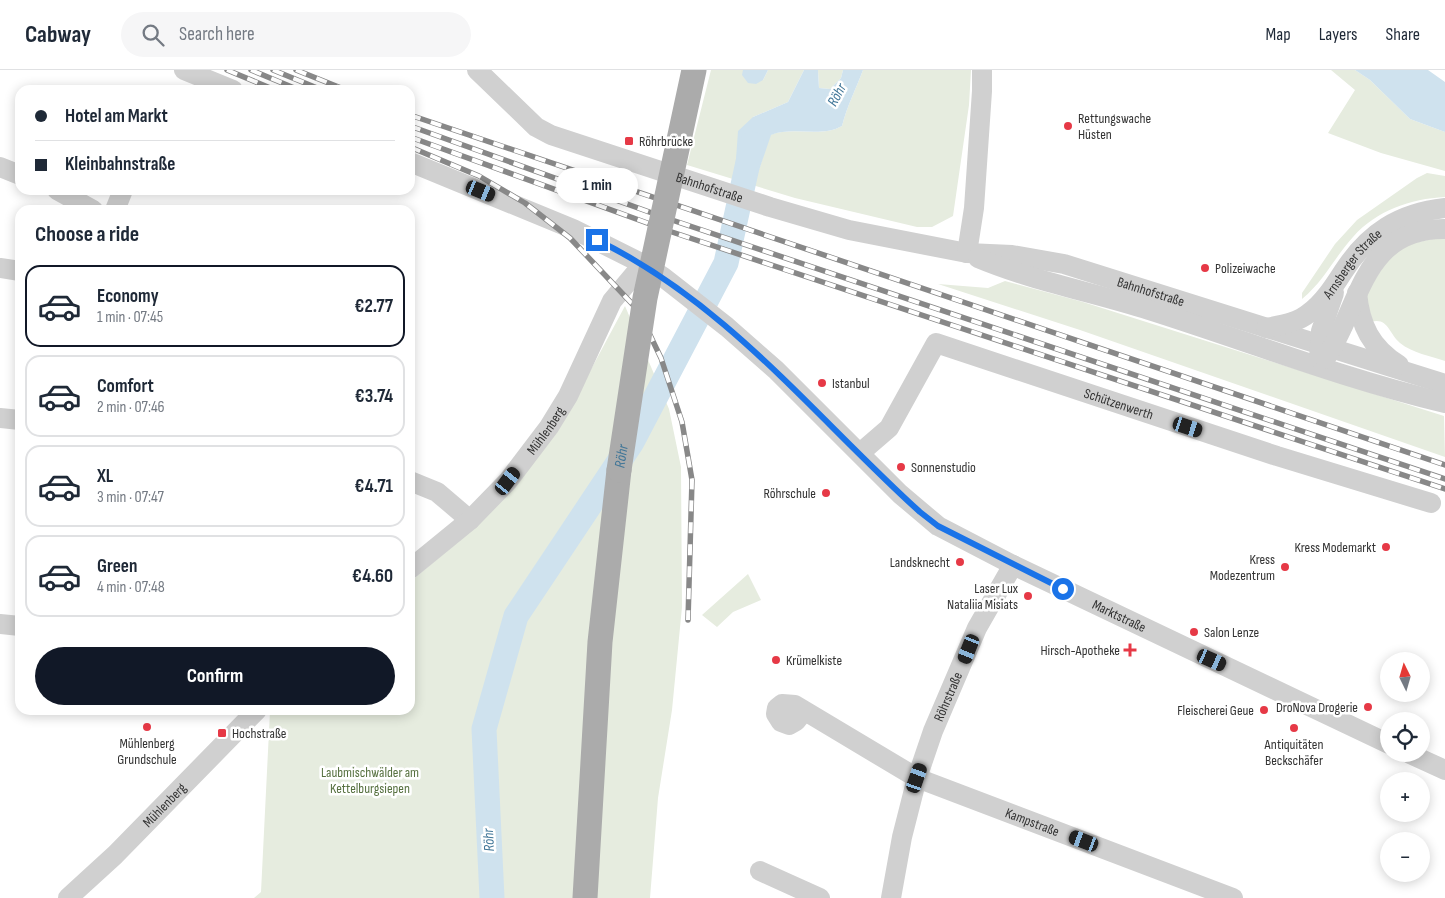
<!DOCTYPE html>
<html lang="en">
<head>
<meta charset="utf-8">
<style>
	body { margin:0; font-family:"Sofia Sans Condensed",sans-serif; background:#f6f6f7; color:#1f2937; height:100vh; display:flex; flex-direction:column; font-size:19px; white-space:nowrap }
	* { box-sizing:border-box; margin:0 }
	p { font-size:16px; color:#747a83 }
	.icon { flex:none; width:28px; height:28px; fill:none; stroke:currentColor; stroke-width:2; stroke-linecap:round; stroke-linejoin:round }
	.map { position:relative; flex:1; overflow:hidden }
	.side { position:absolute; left:15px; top:135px; width:400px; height:510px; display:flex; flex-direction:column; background:#fff; border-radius:15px; box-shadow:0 2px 12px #0003 }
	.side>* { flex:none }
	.guide { position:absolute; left:15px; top:15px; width:400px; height:110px; border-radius:15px; box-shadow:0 2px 12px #0003; display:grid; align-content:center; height:110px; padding:0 20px; background:#fff }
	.needle { width:32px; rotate:355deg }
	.buttons { position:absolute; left:1380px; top:582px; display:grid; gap:10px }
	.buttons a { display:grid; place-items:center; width:50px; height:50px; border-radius:50%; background:#fff; box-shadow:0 2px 12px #0003; font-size:25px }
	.end { position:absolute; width:22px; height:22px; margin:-11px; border:6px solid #1a73e8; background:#fff; box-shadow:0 0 0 2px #fff }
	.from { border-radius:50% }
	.bubble { position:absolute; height:35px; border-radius:18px; background:#fff; box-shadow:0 2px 12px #0003; font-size:16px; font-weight:700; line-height:35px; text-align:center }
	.car { position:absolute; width:15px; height:30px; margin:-15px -8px; border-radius:6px; box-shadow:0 0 4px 1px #0007; background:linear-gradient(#222 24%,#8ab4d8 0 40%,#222 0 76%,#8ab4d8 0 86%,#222 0) }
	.guide b { display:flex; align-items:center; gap:18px; height:48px; font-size:19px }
	.guide b+b { border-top:1px solid #e0e1e3 }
	.guide i { width:12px; height:12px; background:#1f2937 }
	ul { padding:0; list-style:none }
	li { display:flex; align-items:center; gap:15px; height:82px; margin:0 10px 8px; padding:0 10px; border:2px solid #e0e1e3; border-radius:15px }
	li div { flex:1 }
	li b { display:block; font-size:19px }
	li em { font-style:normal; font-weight:700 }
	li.on { border-color:#111827 }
	li>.icon { width:45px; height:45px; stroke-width:1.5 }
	h2 { padding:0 20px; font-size:22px; line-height:60px }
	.primary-button { display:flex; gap:10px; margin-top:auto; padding:10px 20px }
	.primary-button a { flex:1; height:58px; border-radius:30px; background:#111827; color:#fff; font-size:20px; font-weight:700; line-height:58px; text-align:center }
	header { display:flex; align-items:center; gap:30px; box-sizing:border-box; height:70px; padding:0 25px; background:#fff; border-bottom:1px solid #e0e1e3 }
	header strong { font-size:24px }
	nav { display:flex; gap:28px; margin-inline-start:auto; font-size:18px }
	.search { width:350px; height:45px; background:#f6f6f7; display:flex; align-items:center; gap:12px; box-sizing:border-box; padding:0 18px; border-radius:28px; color:#747a83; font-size:19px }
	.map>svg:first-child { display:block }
	.green { fill:#e6ecdf }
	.water { fill:#cfe2ee }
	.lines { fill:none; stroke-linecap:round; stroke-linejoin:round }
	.river { stroke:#cfe2ee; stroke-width:25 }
	.minor { stroke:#d0d0d0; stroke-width:20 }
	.major { stroke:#ababab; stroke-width:25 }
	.rail-casing { stroke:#888; stroke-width:5.5 }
	.rail { stroke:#fff; stroke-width:4; stroke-dasharray:11; stroke-linecap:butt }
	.major-bridge { stroke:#ababab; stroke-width:25 }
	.route { stroke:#1a73e8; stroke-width:6 }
	.poi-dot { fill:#e63946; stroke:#fff; stroke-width:2 }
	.labels { text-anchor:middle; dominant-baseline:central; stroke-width:5; stroke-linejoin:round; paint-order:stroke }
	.poi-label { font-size:14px; fill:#333; stroke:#fff; text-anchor:start }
	.street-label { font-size:14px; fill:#333; stroke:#fff }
	.park-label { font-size:14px; fill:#56703f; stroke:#fff }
	.water-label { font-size:15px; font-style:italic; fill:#3f7597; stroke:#fff }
</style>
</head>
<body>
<header>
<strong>Cabway</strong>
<div class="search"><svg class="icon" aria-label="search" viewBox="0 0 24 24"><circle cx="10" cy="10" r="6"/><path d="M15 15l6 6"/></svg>Search here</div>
<nav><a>Map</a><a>Layers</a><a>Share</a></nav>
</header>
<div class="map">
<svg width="1445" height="828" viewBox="0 0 1445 828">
	<rect width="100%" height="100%" fill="#fff"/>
	<path class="green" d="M711 0H743V5L763 10 768 0H804L788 32 753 47 755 112 770 65C793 56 821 68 842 56 847 36 856 19 863 0H971L969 35 953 146 932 157H917L795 128 687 95Z
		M818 0H843L841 8 830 19 819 18Z
		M1331 0H1355L1370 10 1410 49 1445 62V101L1381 83 1328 63 1355 20Z
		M1427 103 1445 106V127C1410 129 1377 140 1353 167 1334 188 1324 211 1302 229V223L1335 174 1357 150 1417 108Z
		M1445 166V291C1431 286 1412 283 1400 273 1389 264 1388 247 1371 252L1366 224 1390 186 1410 174Z
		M1005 211 1083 232 1444 346 1445 387 1080 260 938 214 988 218Z
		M625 236 669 339 681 397 682 537 672 640 658 728 650 828H254L261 822 270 641 410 640V512L474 458 581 318Z
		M748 504 761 530 733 542 717 557 702 545Z"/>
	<path class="water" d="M743 0H768L763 10 756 14 748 13 742 5Z
		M804 0H818L819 18 830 19 841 8 843 0H863C856 19 847 36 842 56 821 68 793 56 771 65L755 112 735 103 738 61 753 47 788 32Z
		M1355 0H1428L1445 12V62L1410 49 1370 10Z"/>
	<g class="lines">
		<path class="river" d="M492 828 484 659 516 546 632 372 726 193 752 74"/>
		<g class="minor">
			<path d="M184 0 233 20"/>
			<path id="s1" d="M477 0 536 57 551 65 770 137 849 160 967 183 1012 185 1064 194 1445 314"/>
			<path id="s2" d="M410 92 573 159 643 194 663 207 727 257 776 300 900 424 938 456 1013 495 1389 674"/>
			<path d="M0 97 20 105"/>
			<path d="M57 120 93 140"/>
			<path d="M115 140 123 120"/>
			<path d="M967 183 974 138 982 21V0"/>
			<path d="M978 188C1033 211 1092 222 1149 240 1247 271 1344 309 1445 333"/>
			<path d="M0 198 20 201"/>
			<path d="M1357 223C1360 255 1371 278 1399 295"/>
			<path id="s3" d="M1266 258C1281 255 1297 253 1309 243 1323 233 1334 216 1343 202 1368 163 1399 143 1445 138"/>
			<path d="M1319 289 1321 261 1334 223"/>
			<path d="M1325 289C1361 238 1361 158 1445 159"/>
			<path d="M0 348 20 350"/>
			<path id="s4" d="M860 383 889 358 936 273 1277 386 1431 433"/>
			<path d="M410 411 437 422 470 450"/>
			<path id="s5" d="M410 499 470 450 508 411 549 357 568 326 612 231 643 194"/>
			<path d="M0 554 20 556"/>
			<path id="s6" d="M804 641 796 651 789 655 781 652 776 644 777 638 782 634 795 635 917 708 1233 828"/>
			<path d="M1410 684 1445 700"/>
			<path d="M760 801 820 828"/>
			<path id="s7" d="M68 828 115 785 257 640"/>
			<path id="s8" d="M891 828 902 767 917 708 933 661 977 558 1013 495"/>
		</g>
		<path class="major" d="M585 828 600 572 619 400"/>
		<defs>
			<path id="rail" d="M227 0 275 20
				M251 0 299 20
				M273 0 322 20
				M296 0 346 20
				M410 45 1445 395
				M410 56 666 148 1445 409
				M410 67 672 162 1445 419
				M410 77 479 106 525 133 570 168 638 240 661 288 682 352 692 410 688 550"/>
		</defs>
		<use href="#rail" class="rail-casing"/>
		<use href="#rail" class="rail"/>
		<path class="major-bridge" id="s9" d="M619 400 645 228 694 0"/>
	</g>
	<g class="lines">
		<path class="route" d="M597 170C727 233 815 347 920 442L938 456 1063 519"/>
	</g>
	<g class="poi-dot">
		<circle cx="1068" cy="56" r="5"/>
		<rect x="624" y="66" width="10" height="10" rx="2.5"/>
		<circle cx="1205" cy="198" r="5"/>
		<circle cx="822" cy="313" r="5"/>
		<circle cx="901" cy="397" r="5"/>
		<circle cx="826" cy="423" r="5"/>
		<circle cx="1386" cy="477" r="5"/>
		<circle cx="960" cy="492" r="5"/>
		<circle cx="1285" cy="497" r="5"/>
		<circle cx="1028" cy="526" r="5"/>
		<circle cx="1194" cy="562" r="5"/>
		<path d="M1127.5 572.5h5v5h5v5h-5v5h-5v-5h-5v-5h5z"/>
		<circle cx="776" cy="590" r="5"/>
		<circle cx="1368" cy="637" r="5"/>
		<circle cx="1264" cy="640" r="5"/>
		<circle cx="147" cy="657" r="5"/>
		<circle cx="1294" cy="658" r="5"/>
		<rect x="217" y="658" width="10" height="10" rx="2.5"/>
	</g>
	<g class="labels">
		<g class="poi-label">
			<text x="1078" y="48">Rettungswache<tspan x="1078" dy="16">Hüsten</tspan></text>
			<text x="639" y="71">Röhrbrücke</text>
			<text x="1215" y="198">Polizeiwache</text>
			<text x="832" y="313">Istanbul</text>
			<text x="911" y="397">Sonnenstudio</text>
			<text x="816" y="423" text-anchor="end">Röhrschule</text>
			<text x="1376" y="477" text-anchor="end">Kress Modemarkt</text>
			<text x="1275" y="489" text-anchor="end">Kress<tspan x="1275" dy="16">Modezentrum</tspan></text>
			<text x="950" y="492" text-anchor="end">Landsknecht</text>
			<text x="1018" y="518" text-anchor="end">Laser Lux<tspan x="1018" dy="16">Nataliia Misiats</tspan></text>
			<text x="1204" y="562">Salon Lenze</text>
			<text x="1120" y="580" text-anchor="end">Hirsch-Apotheke</text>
			<text x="786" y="590">Krümelkiste</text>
			<text x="1358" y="637" text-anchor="end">DroNova Drogerie</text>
			<text x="1254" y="640" text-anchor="end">Fleischerei Geue</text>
			<text x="232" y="663">Hochstraße</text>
			<text x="147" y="673" text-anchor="middle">Mühlenberg<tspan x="147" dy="16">Grundschule</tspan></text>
			<text x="1294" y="674" text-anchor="middle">Antiquitäten<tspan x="1294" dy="16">Beckschäfer</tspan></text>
		</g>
		<g class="street-label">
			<text stroke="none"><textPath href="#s1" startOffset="266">Bahnhofstraße</textPath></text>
			<text stroke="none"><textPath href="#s3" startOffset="112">Arnsberger Straße</textPath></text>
			<text stroke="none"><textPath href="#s1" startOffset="721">Bahnhofstraße</textPath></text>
			<text stroke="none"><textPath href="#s4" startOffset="328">Schützenwerth</textPath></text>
			<text stroke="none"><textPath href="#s5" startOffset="195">Mühlenberg</textPath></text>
			<text stroke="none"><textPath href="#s2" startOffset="852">Marktstraße</textPath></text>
			<text stroke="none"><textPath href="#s8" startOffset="210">Röhrstraße</textPath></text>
			<text stroke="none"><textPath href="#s7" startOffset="134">Mühlenberg</textPath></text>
			<text stroke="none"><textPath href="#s6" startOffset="330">Kampstraße</textPath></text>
		</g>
		<g class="park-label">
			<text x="370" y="702">Laubmischwälder am<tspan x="370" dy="16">Kettelburgsiepen</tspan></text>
		</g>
		<g class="water-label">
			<text transform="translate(837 25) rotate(-62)">Röhr</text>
			<text stroke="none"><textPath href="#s9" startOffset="14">Röhr</textPath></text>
			<text transform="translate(489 770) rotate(-93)">Röhr</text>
		</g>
	</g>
</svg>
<div class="buttons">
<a><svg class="needle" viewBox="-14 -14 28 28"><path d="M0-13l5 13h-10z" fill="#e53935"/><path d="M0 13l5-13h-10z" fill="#747a83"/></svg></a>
<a><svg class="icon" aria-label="locate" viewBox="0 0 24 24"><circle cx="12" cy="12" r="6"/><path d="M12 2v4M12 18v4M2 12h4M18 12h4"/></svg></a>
<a>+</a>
<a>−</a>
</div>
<i class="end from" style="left:1063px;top:519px"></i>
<i class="end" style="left:597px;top:170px"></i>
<div class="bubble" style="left:556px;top:98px;width:82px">1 min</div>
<i class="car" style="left:481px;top:121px;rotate:112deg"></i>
<i class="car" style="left:1188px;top:357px;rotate:108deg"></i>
<i class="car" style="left:508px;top:411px;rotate:37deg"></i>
<i class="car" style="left:969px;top:579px;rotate:202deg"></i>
<i class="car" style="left:1212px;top:590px;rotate:114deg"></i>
<i class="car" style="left:917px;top:708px;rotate:19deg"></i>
<i class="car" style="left:1084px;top:771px;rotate:291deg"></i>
<div class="guide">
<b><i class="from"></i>Hotel am Markt</b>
<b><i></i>Kleinbahnstraße</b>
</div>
<section class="side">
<h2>Choose a ride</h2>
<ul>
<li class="on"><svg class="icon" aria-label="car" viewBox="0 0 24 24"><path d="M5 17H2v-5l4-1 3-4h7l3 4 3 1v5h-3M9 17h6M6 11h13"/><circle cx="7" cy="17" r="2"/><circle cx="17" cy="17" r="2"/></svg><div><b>Economy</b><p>1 min · 07:45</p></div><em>€2.77</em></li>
<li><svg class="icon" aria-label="car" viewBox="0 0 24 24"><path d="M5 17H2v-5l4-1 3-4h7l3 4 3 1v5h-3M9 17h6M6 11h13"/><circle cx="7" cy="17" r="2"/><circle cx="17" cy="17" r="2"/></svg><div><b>Comfort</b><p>2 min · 07:46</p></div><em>€3.74</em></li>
<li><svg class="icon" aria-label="car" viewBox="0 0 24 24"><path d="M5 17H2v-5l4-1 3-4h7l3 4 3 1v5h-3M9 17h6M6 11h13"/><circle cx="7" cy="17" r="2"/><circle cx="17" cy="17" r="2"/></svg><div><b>XL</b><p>3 min · 07:47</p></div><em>€4.71</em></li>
<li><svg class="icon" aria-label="car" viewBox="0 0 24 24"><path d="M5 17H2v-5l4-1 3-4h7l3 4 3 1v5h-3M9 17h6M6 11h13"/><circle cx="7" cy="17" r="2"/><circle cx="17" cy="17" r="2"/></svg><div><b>Green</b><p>4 min · 07:48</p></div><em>€4.60</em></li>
</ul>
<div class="primary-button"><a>Confirm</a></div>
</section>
</div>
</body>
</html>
